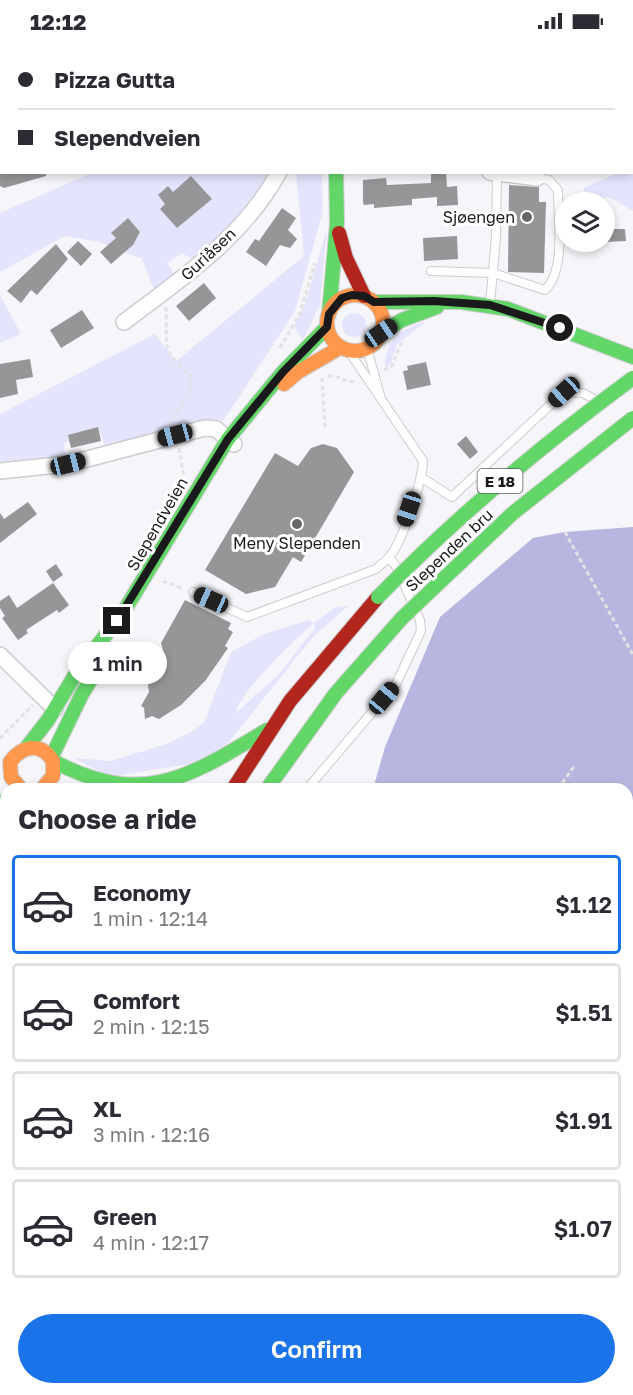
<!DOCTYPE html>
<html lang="en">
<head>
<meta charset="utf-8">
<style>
	body { margin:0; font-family:"Golos Text",sans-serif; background:#f2f2f3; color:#2b2b33; height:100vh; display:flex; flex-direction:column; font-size:22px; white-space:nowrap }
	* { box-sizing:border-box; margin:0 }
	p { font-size:20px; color:#7c7c81 }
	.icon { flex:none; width:33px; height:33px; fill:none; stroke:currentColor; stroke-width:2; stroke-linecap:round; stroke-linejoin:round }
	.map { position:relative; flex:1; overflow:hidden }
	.details { position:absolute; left:0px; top:741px; width:633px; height:612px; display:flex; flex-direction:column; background:#fff; border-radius:18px 18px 0 0; box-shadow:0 3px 9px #0003 }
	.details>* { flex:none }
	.banner { position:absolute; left:0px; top:0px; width:633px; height:132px; box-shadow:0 3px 9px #0003; display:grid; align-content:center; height:132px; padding:0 18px; background:#fff }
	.buttons { position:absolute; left:555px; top:150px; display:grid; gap:12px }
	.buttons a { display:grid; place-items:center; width:60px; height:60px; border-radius:50%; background:#fff; box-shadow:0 3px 9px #0003; font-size:30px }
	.end { position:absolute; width:27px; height:27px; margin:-14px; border:8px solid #1a1a1c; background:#fff; box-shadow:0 0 0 3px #fff }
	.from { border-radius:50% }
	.bubble { position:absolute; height:42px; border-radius:21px; background:#fff; box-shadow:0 3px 9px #0003; font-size:20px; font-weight:600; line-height:42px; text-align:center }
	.car { position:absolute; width:18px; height:36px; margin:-18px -9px; border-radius:8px; box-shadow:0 0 4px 2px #0007; background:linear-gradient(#222 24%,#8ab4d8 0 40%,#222 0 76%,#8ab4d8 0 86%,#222 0) }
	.banner b { display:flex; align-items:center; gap:21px; height:57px; font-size:22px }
	.banner b+b { border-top:2px solid #e1e1e2 }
	.banner i { width:15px; height:15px; background:#2b2b33 }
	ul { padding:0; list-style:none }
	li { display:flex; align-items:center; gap:18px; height:99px; margin:0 12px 9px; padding:0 6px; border:3px solid #e1e1e2; border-radius:6px }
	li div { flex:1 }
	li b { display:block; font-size:22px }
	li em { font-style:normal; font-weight:600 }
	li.on { border-color:#1a73e8 }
	li>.icon { width:54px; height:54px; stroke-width:1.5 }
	h2 { padding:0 18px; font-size:27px; line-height:72px }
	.primary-button { display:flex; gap:12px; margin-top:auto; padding:12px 18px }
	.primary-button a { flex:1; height:69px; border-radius:36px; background:#1a73e8; color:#fff; font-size:24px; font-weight:600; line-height:69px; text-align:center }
	.status { display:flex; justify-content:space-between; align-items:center; height:42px; padding:0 30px; background:#fff; direction:ltr }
	.status svg { height:16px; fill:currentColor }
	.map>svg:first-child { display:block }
	.green { fill:#e4e4fd; fill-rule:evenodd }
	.water { fill:#b6b6e0 }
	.building { fill:#969699 }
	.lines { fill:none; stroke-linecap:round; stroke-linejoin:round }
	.lane-casing { stroke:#cdcdd0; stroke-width:10 }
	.street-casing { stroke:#cdcdd0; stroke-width:18 }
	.fast-casing { stroke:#cdcdd0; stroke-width:16 }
	.slow-casing { stroke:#cdcdd0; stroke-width:16 }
	.jam-casing { stroke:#cdcdd0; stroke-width:16 }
	.path { stroke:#e2e2e4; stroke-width:3; stroke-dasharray:4.5 3; stroke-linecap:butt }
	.lane { stroke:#fefefe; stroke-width:8 }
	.street { stroke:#fefefe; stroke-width:15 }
	.fast { stroke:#63d668; stroke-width:14 }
	.slow { stroke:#ff974d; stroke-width:14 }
	.jam { stroke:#b3261e; stroke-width:14 }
	.fast-bridge-casing { stroke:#d2d2d4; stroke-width:16; stroke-linecap:butt }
	.fast-bridge { stroke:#63d668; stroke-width:14 }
	.route { stroke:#1a1a1c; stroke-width:8 }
	.poi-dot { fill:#67676a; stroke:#fff; stroke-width:2 }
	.labels { text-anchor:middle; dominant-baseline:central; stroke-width:6; stroke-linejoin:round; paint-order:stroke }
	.shield { fill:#fff; stroke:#5f5f60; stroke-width:1.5 }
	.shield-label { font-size:15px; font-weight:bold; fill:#1a1a1c }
	.poi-label { font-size:16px; fill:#1a1a1c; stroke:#fff; text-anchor:end }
	.street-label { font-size:16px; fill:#1a1a1c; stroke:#fff }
</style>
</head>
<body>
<div class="status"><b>12:12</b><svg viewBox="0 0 49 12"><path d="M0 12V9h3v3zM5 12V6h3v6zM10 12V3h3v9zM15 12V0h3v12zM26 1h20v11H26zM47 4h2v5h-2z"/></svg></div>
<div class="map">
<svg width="633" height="1353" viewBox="0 0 633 1353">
	<rect width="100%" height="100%" fill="#f6f6fa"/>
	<path class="green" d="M0 0H142L2 2 0 81Z
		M633 124V169L611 156 588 155 583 146 618 131 632 130Z
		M91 131H270L260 151 195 219 182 211 167 221 175 233 155 250 142 217 99 200 65 194 0 230V171Z
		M296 131H322L323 169 295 269 224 378 105 404 100 391 64 401 65 415 0 420V372L155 292 176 319 304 214Z
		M327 186 320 263 303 298 294 285 305 262Z
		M0 253 21 292 0 301Z
		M342 283a12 12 0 1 1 24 0a12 12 0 1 1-24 0Z
		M427 279 397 302 391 321 385 326C385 297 401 287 427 279Z
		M348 564 313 595 229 700 201 720 110 735 73 716 111 719 166 702 193 689 204 681 231 610 264 592 309 578 314 581 335 565ZM314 581 315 586 280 631 236 671C238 651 297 596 314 581Z
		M6 1085V1145L0 1166V1089Z
		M633 1262V1353H623L622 1347H627V1269Z"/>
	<path class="water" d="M633 485V973L627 981V747H373L385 705 440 575 533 496 565 490Z
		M522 1347H597L598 1353H520Z"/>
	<path class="building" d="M0 130H46V134L4 146 0 144Z
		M431 130H446L447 145 457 144 458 163 437 164V155L412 157V163L398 164 374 166V162L364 163 363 160V138L386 136 387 143 431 141Z
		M191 134 212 157 177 186 160 167 165 162 158 153 168 144 173 150Z
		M509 143 539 145V160H546L544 231 508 230Z
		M282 166 296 176 288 188 297 197 290 206 280 203 266 224 246 210 255 197 259 199Z
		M128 176 140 190 133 203 111 222 100 210 116 196 111 191Z
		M604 187H625L626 199 604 200Z
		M457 194 458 217 424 219 423 196Z
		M78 199 92 212 81 224 67 210Z
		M56 202 68 217 37 253 31 248 21 261 7 249Z
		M204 241 216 256 189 279 176 264Z
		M82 268 94 286 61 306 50 288Z
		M30 317 33 335 16 338 18 352 0 356V322Z
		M426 320 431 343 407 348 403 329 408 328 407 324Z
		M98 385 101 399 71 406 68 393Z
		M466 394 478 410 470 417 457 402Z
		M323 402 337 406 354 430 301 520 293 515 275 545 246 552 205 528 275 411 298 424 311 406Z
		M28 460 37 472 0 501V471L4 477Z
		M56 522 63 533 53 540 46 529Z
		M53 541 69 563 59 571 57 568 26 588 28 591 18 598 2 576 5 574 0 566V559L9 553 17 566Z
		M185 558 231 581 228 587 233 590 225 604 228 606 205 639 181 663 159 677 152 674 145 677 144 666 141 664 149 650 148 643 156 629 154 622 163 608 161 601Z"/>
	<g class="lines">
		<defs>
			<path id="lane" d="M431 229 493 231 545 248C566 229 558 176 558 148L549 138 537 136
				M490 262 496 195 497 132
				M367 306 381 357
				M422 436 452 455 564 350 583 351 594 357
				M193 550 247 575 376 527C380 523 386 519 390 514 403 498 422 440 423 419L348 308
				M307 747 396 642 421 589 420 578 396 524 389 516
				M0 798H6
				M0 864 6 850
				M0 876 6 880
				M0 917 6 928"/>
			<path id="street" d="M305 0 306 2
				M499 0 500 2
				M141 2 142 0
				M0 81H2
				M490 130 537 136
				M124 280C181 237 244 195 279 130
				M0 429 68 422 205 386 216 387 234 402
				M0 613 55 667
				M145 1347 160 1352 179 1353"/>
			<path id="fast" d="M329 0V2
				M374 260H461L508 267 633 315
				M329 272 337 181 336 130
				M381 291 402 278 437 265
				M27 705 48 678 75 633 124 569 228 397 283 330 327 285
				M51 716 82 652 109 608
				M53 719C142 766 188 736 267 688
				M267 747 336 651 402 576
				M0 762 6 758
				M0 1080 6 1076
				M0 1205 6 1194"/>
			<path id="slow" d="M327 281a28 28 0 1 1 56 0a28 28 0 1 1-56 0Z
				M284 342 298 330 341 305
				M21 747 11 735 10 720C23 703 41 700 53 719V734L42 747
				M0 1264 6 1253"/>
			<path id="jam" d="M339 191 346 216 364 254
				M233 747 290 659 378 555"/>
		</defs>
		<use href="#lane" class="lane-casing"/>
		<use href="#street" class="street-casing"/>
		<use href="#fast" class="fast-casing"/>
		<use href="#slow" class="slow-casing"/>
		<use href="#jam" class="jam-casing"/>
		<path class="path" d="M277 2 281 0
			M582 2V0
			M632 34 633 33
			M166 265C168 306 159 304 191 335V348L170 381
			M280 306 300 271 315 221
			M384 328 392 324 401 302 405 298
			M328 334C338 332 346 342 356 339
			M322 336 325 385
			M179 406 184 435
			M565 490 633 613
			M163 539 184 547
			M0 696 33 663
			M558 747 575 723
			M501 1347 503 1353"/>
		<use href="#lane" class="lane"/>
		<use href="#street" class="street"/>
		<use href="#fast" class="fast"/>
		<use href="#slow" class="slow"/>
		<use href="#jam" class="jam"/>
		<defs>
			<path id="fast-bridge" d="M378 555C457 474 542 403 633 336
				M402 576 513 471 633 376"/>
		</defs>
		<use href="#fast-bridge" class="fast-bridge-casing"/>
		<use href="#fast-bridge" class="fast-bridge"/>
	</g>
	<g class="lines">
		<path class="route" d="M117 579 228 397 283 330 327 285 329 272 342 256 352 253 364 254 374 260 434 259 490 263 560 286"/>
	</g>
	<g class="poi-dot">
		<circle cx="527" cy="175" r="6"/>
		<circle cx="297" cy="482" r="6"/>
	</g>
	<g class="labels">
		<rect class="shield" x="477.5" y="427" width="45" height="24" rx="4.5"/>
		<g class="shield-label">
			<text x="500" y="439">E 18</text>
		</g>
		<g class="poi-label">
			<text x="515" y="175">Sjøengen</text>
			<text x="297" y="501" text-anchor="middle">Meny Slependen</text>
		</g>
		<g class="street-label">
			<text transform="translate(208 212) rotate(-43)">Guriåsen</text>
			<text transform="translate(157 482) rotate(-60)">Slependveien</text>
			<text transform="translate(449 508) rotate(-43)">Slependen bru</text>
		</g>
	</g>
</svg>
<div class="buttons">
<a><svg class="icon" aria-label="layers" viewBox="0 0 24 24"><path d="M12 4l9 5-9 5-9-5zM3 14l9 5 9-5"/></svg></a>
</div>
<i class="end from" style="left:560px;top:286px"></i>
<i class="end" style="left:117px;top:579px"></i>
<div class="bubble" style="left:68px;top:600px;width:99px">1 min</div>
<i class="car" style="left:381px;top:291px;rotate:56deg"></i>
<i class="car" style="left:564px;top:350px;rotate:228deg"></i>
<i class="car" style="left:175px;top:393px;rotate:255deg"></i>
<i class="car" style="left:68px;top:422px;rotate:76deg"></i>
<i class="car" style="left:409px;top:467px;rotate:198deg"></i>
<i class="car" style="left:211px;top:558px;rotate:294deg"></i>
<i class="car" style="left:384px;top:656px;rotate:40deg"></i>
<div class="banner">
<b><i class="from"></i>Pizza Gutta</b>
<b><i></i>Slependveien</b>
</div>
<section class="details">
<h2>Choose a ride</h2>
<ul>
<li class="on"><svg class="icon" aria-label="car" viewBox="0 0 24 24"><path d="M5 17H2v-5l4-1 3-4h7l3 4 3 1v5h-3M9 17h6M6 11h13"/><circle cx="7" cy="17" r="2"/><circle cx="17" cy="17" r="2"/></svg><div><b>Economy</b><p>1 min · 12:14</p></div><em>$1.12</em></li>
<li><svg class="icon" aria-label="car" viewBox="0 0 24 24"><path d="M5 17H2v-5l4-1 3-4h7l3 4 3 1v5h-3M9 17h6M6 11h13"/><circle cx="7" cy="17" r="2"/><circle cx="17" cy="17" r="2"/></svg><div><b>Comfort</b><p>2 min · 12:15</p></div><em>$1.51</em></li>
<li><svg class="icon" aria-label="car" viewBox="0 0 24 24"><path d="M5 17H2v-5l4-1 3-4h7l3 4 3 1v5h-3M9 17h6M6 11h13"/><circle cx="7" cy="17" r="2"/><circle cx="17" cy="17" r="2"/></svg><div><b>XL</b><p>3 min · 12:16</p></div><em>$1.91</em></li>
<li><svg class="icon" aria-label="car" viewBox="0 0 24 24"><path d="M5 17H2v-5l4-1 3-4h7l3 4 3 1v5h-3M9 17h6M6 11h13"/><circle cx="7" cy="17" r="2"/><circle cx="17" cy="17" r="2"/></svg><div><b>Green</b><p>4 min · 12:17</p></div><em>$1.07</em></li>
</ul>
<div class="primary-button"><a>Confirm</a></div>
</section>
</div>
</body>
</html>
